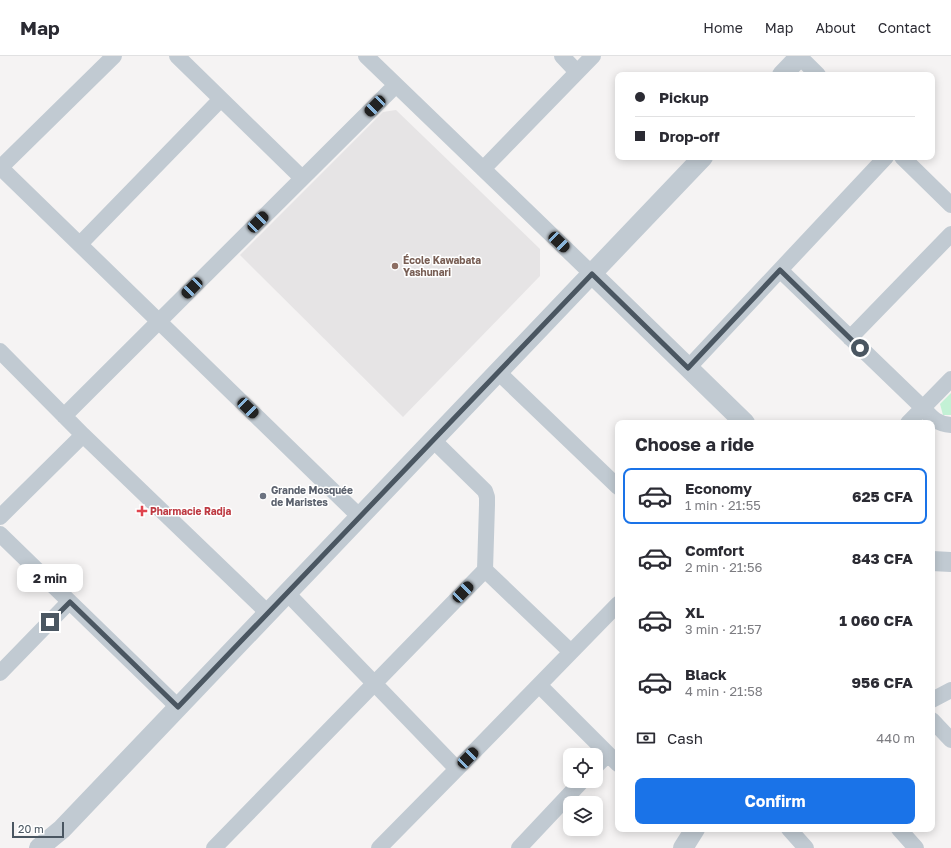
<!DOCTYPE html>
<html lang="en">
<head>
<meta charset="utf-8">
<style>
	body { margin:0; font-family:"Golos Text",sans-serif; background:#f2f2f3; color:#2b2b33; height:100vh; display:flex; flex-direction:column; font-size:15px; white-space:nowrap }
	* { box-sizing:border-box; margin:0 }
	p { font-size:13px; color:#7c7c81 }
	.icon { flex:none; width:22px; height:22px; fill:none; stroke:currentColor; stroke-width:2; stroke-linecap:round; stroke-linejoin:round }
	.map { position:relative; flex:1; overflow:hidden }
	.side { position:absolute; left:615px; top:364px; width:320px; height:412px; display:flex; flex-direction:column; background:#fff; border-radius:8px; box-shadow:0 2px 10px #0003 }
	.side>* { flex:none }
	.hud { position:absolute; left:615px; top:16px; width:320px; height:88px; border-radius:8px; box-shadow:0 2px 10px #0003; display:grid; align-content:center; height:88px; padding:0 20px; background:#fff }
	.fabs { position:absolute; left:563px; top:692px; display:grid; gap:8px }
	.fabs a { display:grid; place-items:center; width:40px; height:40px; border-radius:8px; background:#fff; box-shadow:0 2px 10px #0003; font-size:20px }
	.scale { position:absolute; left:12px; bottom:10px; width:52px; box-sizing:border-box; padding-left:4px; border:2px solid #4a5661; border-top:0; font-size:11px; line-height:14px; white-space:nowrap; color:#4a5661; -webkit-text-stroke:3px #fff; paint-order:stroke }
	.end { position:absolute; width:18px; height:18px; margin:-9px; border:5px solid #4a5661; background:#fff; box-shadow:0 0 0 2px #fff }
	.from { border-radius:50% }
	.bubble { position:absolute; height:28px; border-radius:8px; background:#fff; box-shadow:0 2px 10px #0003; font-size:13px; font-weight:700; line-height:28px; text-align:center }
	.car { position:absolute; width:12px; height:24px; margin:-12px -6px; border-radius:5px; box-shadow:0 0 3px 1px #0007; background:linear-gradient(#222 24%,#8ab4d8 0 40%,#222 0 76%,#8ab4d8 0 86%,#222 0) }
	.hud b { display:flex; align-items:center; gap:14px; height:38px; font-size:15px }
	.hud b+b { border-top:1px solid #e1e1e2 }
	.hud i { width:10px; height:10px; background:#2b2b33 }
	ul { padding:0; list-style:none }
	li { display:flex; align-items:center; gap:12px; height:56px; margin:0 8px 6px; padding:0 12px; border:2px solid transparent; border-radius:8px }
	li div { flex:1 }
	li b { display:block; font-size:15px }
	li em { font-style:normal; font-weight:700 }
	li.current { border-color:#1a73e8 }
	li>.icon { width:36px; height:36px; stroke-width:1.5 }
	h2 { padding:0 20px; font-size:18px; line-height:48px }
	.pay { display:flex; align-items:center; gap:10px; height:44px; padding:0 20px; font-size:15px }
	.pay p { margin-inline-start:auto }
	.primary-button { display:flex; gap:8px; margin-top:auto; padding:8px 20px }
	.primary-button a { flex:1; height:46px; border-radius:8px; background:#1a73e8; color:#fff; font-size:16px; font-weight:700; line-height:46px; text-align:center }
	header { display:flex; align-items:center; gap:24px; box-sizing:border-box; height:56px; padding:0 20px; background:#fff; border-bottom:1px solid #e1e1e2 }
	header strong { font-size:19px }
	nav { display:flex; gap:22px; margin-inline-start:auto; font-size:14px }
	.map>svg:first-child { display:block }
	.education { fill:#e6e4e5 }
	.green { fill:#c3f1d5 }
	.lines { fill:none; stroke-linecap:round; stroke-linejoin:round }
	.minor { stroke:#c1cad2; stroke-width:16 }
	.tertiary { stroke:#c1cad2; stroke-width:20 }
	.route { stroke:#4a5661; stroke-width:5 }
	.education-dot { fill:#8d6e63; stroke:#fff; stroke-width:1.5 }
	.worship-dot { fill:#6b7280; stroke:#fff; stroke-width:1.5 }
	.health-dot { fill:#e0444e; stroke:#fff; stroke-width:1.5 }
	.labels { text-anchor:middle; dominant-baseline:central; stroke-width:3; stroke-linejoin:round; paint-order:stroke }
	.education-label { font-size:10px; font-weight:bold; fill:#785e54; stroke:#fff; text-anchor:start }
	.worship-label { font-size:10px; font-weight:bold; fill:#5b616d; stroke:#fff; text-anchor:start }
	.health-label { font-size:10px; font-weight:bold; fill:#be3a42; stroke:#fff; text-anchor:start }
</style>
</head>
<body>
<header>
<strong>Map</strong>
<nav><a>Home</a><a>Map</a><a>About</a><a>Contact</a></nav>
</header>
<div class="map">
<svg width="951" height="792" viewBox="0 0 951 792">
	<rect width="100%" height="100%" fill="#f5f3f3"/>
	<path class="education" d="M396 54 540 193V220L403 361 240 199 383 56Z"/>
	<path class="green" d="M951 337V359H943L940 348Z"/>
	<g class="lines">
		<path class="minor" d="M177 0 302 122
			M366 0 592 218
			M562 0 577 16
			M799 0 818 19
			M902 101 951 149
			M0 111 360 461
			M0 112 114 0
			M483 113 593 0
			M80 188 221 43
			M780 214 923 352C932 362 937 368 951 369
			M850 282 951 178
			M0 295 83 379 268 557
			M688 312 886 101
			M498 316 618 431
			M64 360 396 29
			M908 367 951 323
			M0 461 83 379
			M0 478 178 651
			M485 514 571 596
			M287 537 457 713
			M0 617 69 546
			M539 629 618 708
			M932 644 951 634
			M932 664 951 684
			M596 710 608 698
			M789 773 806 792
			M899 773 916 792
			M214 792 485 514 487 449V441L485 435 433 384
			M379 792 457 713 618 548
			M519 792 582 725"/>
		<path class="tertiary" d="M782 19 800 0
			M592 218 745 367
			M932 505 951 506
			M39 792 62 773 703 101
			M683 792 695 773"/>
	</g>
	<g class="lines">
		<path class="route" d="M50 566 70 546 178 651 592 218 688 312 780 214 860 292"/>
	</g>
	<circle class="education-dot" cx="395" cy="210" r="4"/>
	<circle class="worship-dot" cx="263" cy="440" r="4"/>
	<path class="health-dot" d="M140 449h4v4h4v4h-4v4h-4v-4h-4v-4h4z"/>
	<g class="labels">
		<g class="education-label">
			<text x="403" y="204">École Kawabata<tspan x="403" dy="12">Yashunari</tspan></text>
		</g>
		<g class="worship-label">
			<text x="271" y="434">Grande Mosquée<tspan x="271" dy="12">de Maristes</tspan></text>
		</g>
		<g class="health-label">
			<text x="150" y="455">Pharmacie Radja</text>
		</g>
	</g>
</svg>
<div class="fabs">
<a><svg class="icon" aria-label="locate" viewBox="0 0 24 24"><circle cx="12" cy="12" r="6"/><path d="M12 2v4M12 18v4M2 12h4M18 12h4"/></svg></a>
<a><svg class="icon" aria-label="layers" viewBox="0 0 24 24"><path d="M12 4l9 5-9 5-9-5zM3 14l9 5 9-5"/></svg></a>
</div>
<div class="scale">20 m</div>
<i class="end from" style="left:860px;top:292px"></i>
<i class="end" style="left:50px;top:566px"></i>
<div class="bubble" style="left:17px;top:508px;width:66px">2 min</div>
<i class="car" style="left:375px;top:50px;rotate:225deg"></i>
<i class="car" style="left:258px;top:166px;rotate:45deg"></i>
<i class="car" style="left:559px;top:186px;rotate:134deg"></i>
<i class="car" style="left:192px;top:232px;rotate:225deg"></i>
<i class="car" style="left:248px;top:352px;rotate:134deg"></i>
<i class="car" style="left:463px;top:536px;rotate:44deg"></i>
<i class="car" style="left:468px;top:702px;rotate:44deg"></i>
<div class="hud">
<b><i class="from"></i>Pickup</b>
<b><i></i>Drop-off</b>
</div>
<section class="side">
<h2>Choose a ride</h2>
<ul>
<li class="current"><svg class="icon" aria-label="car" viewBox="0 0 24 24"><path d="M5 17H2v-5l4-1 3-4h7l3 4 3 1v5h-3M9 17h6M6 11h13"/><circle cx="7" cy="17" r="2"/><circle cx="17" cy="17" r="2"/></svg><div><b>Economy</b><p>1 min · 21:55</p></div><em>625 CFA</em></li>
<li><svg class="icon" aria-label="car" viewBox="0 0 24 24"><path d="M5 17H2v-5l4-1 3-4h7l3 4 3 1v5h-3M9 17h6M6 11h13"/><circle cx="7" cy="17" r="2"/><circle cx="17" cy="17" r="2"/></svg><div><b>Comfort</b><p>2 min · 21:56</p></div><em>843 CFA</em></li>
<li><svg class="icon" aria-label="car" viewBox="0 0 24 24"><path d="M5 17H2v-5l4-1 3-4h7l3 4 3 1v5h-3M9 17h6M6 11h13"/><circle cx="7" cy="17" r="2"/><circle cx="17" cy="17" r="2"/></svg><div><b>XL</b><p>3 min · 21:57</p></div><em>1 060 CFA</em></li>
<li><svg class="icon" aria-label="car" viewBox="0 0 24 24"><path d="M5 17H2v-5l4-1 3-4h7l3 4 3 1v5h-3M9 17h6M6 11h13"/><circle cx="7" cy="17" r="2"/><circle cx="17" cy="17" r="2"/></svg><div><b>Black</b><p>4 min · 21:58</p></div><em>956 CFA</em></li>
</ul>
<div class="pay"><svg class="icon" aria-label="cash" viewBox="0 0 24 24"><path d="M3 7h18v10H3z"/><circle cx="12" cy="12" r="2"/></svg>Cash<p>440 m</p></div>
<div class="primary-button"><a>Confirm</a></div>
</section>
</div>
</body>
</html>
